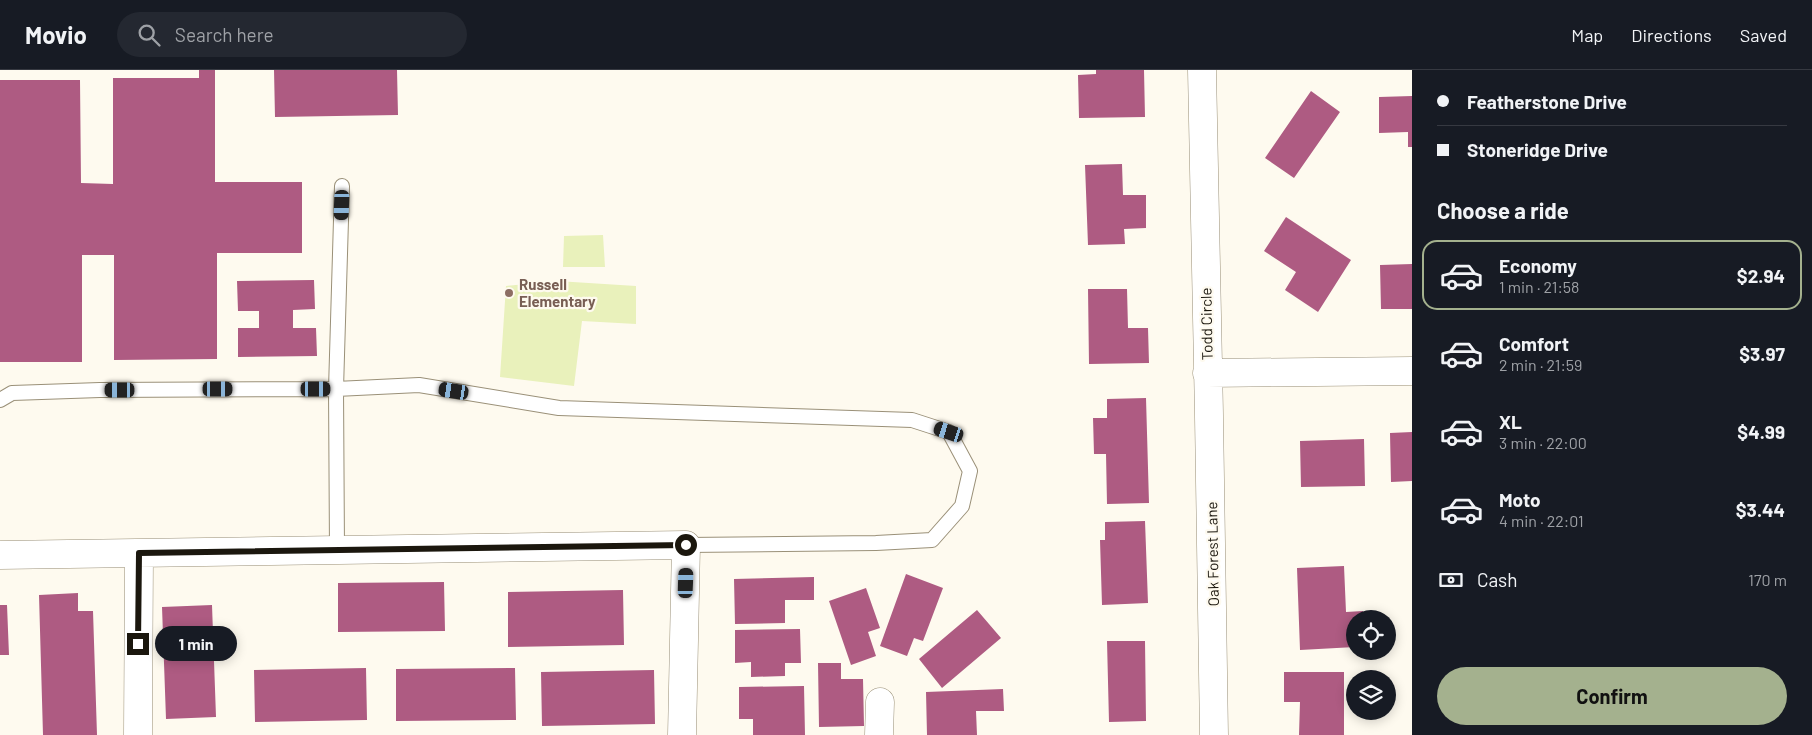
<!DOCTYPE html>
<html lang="en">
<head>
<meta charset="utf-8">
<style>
	body { margin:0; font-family:Barlow,sans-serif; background:#242831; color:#f1f3f6; height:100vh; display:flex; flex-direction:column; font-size:19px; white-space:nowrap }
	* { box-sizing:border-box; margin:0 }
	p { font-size:16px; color:#9ea1a6 }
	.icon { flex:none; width:28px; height:28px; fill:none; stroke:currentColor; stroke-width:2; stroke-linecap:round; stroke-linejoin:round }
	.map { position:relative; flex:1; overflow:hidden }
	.details { display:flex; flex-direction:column; background:#171b24; width:400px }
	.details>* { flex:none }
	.top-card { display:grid; align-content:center; height:110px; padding:0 25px; background:#171b24 }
	.buttons { position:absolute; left:1346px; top:540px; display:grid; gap:10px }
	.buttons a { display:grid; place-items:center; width:50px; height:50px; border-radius:50%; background:#171b24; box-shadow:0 2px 12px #0003; font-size:25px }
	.end { position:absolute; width:22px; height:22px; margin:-11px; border:6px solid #1b170e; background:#fff; box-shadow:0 0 0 2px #fff }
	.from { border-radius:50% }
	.bubble { position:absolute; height:35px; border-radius:18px; background:#171b24; box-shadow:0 2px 12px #0003; font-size:16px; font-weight:700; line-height:35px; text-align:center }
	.car { position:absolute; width:15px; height:30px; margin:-15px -8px; border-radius:6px; box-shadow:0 0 4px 1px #0007; background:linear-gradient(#222 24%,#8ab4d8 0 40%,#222 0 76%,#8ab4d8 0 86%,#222 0) }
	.top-card b { display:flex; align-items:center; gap:18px; height:48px; font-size:19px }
	.top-card b+b { border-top:1px solid #363941 }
	.top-card i { width:12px; height:12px; background:#f1f3f6 }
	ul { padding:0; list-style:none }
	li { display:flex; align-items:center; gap:15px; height:70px; margin:0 10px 8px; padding:0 15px; border:2px solid transparent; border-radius:15px }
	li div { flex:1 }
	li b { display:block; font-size:19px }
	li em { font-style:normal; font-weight:700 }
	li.current { border-color:#a4b18e }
	li>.icon { width:45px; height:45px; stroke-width:1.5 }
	h2 { padding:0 25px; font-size:22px; line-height:60px }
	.pay { display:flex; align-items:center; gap:12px; height:55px; padding:0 25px; font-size:19px }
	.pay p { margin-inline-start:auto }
	.button { display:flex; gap:10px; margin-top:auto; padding:10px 25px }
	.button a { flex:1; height:58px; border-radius:30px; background:#a4b18e; color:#111; font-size:20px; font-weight:700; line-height:58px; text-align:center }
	header { display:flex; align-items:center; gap:30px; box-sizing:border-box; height:70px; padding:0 25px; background:#171b24; border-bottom:1px solid #363941 }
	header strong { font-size:24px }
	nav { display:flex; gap:28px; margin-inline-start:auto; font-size:18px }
	.search { width:350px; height:45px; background:#242831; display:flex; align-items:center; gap:12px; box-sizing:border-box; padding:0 18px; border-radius:28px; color:#9ea1a6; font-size:19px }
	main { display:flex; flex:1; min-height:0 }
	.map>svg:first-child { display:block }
	.green { fill:#e9f1bb }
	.building { fill:#ae5b82 }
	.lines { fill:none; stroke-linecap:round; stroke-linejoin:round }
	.lane-casing { stroke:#9a9078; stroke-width:16 }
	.street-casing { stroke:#9a9078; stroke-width:29 }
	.lane { stroke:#fff; stroke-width:14 }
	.street { stroke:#fff; stroke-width:28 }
	.route { stroke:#1b170e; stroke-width:6 }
	.education-dot { fill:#8d6e63; stroke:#fefaef; stroke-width:2 }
	.labels { text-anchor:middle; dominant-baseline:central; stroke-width:4.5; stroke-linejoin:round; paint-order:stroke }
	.education-label { font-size:15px; font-weight:bold; fill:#785e54; stroke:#fefaef; text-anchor:start }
	.street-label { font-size:15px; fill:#1b170e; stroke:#fefaef }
</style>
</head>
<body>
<header>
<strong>Movio</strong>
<div class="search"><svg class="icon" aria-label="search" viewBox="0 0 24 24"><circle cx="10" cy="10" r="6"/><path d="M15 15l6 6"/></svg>Search here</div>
<nav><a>Map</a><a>Directions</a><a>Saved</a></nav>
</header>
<main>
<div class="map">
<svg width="1412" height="665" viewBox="0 0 1412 665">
	<rect width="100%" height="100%" fill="#fefaef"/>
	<path class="green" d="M603 165 605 197H563L564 166Z
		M557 211 636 216V254L582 251 574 316 500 307 506 216Z"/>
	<path class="building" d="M199 0H215V112H302V183H217V289L114 290V185H82V292H0V10H80L81 113 113 114V8H199Z
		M274 0H397L398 45 275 47Z
		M1096 0H1144L1145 47 1079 48 1078 5 1096 4Z
		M1311 21 1340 42 1294 108 1265 88Z
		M1412 26V77H1408V62L1379 63V27Z
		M1122 94 1123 125H1146V158L1124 159 1125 174 1088 175 1085 95Z
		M1286 147 1351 190 1318 242 1285 220 1296 202 1264 181Z
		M1412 194V239H1381L1380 195Z
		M314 210 315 239 293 240V258H316L317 286 238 287V258H259V241H238L237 211Z
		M1088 219H1127L1128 258H1148L1149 293 1089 294Z
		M1146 328 1149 433 1107 434 1106 384H1094L1093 348H1107V329Z
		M1412 362V411L1391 412 1390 363Z
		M1364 369 1365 416 1301 417 1300 371Z
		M1145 451 1148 533 1102 535 1100 470H1105V452Z
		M1344 496 1346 542 1363 541V549H1355V577L1300 580 1297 498Z
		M906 504 943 518 923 571 914 568 907 586 880 576Z
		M814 507V530H785V553L735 554 734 509Z
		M444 512 445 561 338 562V513Z
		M866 518 880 558 868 562 876 586 851 595 829 531Z
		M623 520 624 575 508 577V522Z
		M78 523V541H93L97 665H43L39 525Z
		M0 535H7L9 585H0Z
		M212 535 216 647 166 649 162 537Z
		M977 540 1001 568 942 618 919 589Z
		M800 559 801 593H785V606L751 607V592L735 593V560Z
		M1107 571H1145L1146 651 1109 652Z
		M818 593H841V609H863L864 656 819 657Z
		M366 598 367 650 255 652 254 600Z
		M515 598 516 650 396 651V599Z
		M654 600 655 654 542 656 541 602Z
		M1284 602H1344V665H1299L1300 632H1284Z
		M804 616 805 665H753V649H739V617Z
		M1003 619 1004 641H976L977 665H927L926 622Z"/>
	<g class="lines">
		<defs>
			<path id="lane" d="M0 330 12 323 100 320 336 319 419 315 559 338 912 350 949 362 970 401 962 436 932 470 876 473 686 475
				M337 480 336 319 342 116"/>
			<path id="street" d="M1202 0C1206 222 1212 443 1214 665
				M1207 303 1412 301
				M0 485 686 475 682 665
				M138 665 139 483
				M879 665 880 632"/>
		</defs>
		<use href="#lane" class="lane-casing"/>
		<use href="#street" class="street-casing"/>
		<use href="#lane" class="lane"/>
		<use href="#street" class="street"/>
	</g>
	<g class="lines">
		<path class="route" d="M138 574 139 483 686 475"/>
	</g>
	<circle class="education-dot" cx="509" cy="223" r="5"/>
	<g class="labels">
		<g class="education-label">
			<text x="519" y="214">Russell<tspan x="519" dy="17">Elementary</tspan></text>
		</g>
		<g class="street-label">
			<text transform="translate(1206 254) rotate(-91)">Todd Circle</text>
			<text transform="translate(1212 484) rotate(-91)">Oak Forest Lane</text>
		</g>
	</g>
</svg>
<div class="buttons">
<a><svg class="icon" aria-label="locate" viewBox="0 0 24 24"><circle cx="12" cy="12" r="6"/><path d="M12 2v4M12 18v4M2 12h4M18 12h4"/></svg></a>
<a><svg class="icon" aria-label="layers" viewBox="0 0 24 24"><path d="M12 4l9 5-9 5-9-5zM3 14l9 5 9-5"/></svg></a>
</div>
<i class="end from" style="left:686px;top:475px"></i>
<i class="end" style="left:138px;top:574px"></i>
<div class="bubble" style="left:155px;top:556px;width:82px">1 min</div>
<i class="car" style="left:342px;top:135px;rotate:182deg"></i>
<i class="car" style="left:218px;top:319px;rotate:90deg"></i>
<i class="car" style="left:316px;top:319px;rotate:90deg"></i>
<i class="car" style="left:120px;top:320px;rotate:270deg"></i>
<i class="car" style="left:454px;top:321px;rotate:279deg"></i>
<i class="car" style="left:949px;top:362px;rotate:288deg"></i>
<i class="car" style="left:686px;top:513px;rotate:2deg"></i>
</div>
<section class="details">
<div class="top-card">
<b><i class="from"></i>Featherstone Drive</b>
<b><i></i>Stoneridge Drive</b>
</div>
<h2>Choose a ride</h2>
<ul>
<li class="current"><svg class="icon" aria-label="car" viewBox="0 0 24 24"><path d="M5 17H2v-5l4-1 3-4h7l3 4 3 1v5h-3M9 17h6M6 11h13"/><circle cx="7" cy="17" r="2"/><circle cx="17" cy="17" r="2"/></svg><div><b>Economy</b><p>1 min · 21:58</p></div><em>$2.94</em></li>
<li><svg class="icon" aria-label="car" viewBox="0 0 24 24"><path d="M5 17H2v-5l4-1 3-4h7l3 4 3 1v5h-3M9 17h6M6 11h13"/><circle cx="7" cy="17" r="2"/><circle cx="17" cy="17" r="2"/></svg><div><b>Comfort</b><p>2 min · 21:59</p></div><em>$3.97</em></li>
<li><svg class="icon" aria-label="car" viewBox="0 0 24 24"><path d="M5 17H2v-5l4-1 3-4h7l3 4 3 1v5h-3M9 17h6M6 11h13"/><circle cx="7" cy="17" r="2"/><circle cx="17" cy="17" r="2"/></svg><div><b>XL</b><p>3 min · 22:00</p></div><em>$4.99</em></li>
<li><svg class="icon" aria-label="car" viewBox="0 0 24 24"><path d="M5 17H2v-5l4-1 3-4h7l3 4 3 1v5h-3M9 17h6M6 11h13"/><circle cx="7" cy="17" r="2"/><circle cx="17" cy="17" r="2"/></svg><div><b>Moto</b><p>4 min · 22:01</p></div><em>$3.44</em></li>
</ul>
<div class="pay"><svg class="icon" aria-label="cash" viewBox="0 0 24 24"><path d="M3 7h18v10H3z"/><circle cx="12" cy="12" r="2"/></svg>Cash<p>170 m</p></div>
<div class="button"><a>Confirm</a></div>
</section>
</main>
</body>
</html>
